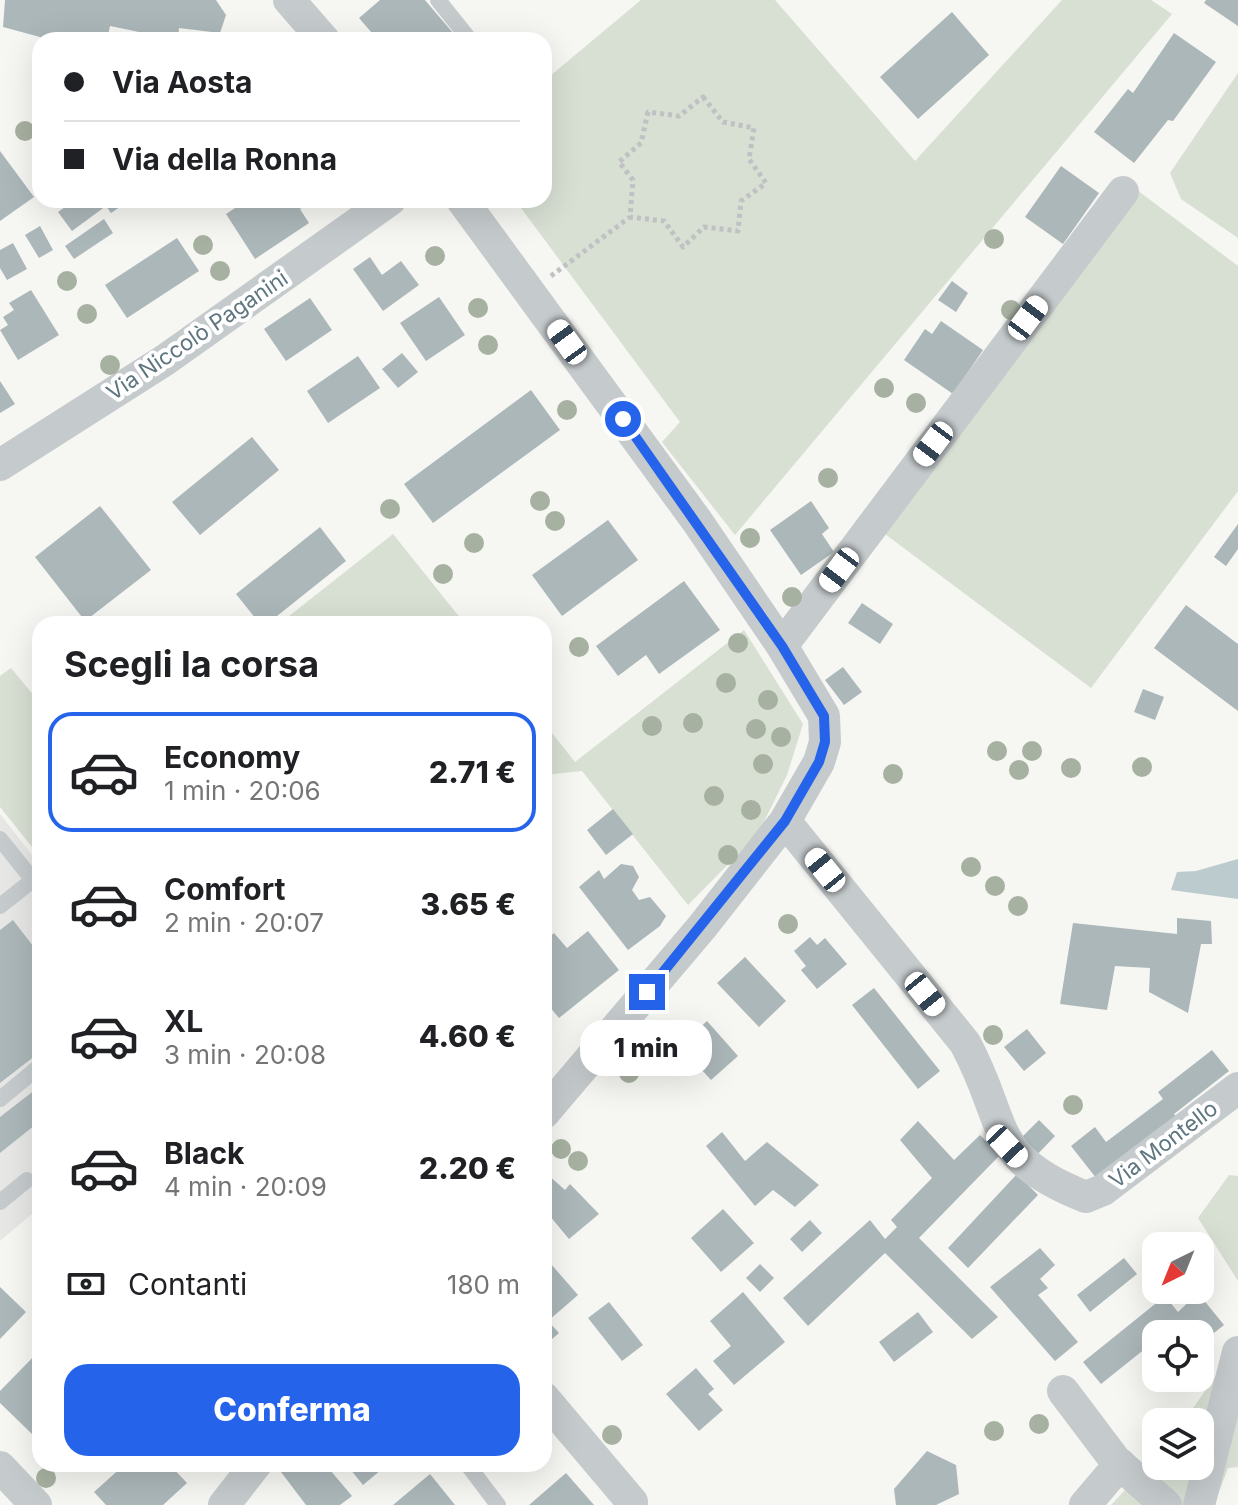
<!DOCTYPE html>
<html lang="it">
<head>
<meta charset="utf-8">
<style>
	body { margin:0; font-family:Inter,sans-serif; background:#f6f6f6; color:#202124; height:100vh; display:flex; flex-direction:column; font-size:30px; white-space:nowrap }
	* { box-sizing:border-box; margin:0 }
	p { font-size:26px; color:#757577 }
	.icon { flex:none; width:44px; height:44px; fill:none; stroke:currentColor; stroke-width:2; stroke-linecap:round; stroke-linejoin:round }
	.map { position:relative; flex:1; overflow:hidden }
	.details { position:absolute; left:32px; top:616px; width:520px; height:856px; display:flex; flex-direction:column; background:#fff; border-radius:24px; box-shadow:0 8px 32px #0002 }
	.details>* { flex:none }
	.top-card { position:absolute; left:32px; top:32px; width:520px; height:176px; border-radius:24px; box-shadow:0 8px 32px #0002; display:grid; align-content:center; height:176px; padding:0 32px; background:#fff }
	.needle { width:52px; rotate:223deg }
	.controls { position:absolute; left:1142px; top:1232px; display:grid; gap:16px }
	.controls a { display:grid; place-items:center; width:72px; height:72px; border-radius:16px; background:#fff; box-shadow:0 8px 32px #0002; font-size:40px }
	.end { position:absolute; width:36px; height:36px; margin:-18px; border:10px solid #2563eb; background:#fff; box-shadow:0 0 0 4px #fff }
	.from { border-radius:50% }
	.bubble { position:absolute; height:56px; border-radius:24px; background:#fff; box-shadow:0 8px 32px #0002; font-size:26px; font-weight:800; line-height:56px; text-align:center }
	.car { position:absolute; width:24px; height:48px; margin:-24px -12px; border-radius:10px; box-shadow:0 0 6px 2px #0007; background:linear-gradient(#fff 24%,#345 0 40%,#fff 0 76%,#345 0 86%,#fff 0) }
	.top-card b { display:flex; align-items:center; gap:28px; height:76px; font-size:30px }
	.top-card b+b { border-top:2px solid #e0e0e0 }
	.top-card i { width:20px; height:20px; background:#202124 }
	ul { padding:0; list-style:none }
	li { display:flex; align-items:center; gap:24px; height:120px; margin:0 16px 12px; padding:0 16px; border:4px solid transparent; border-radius:24px }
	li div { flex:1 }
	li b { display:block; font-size:30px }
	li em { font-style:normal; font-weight:800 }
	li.selected { border-color:#2563eb }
	li>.icon { width:72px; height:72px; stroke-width:1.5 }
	h2 { padding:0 32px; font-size:36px; line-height:96px }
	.pay { display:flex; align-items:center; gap:20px; height:88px; padding:0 32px; font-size:30px }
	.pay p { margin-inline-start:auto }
	.cta { display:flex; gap:16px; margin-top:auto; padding:16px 32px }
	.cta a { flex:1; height:92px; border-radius:24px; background:#2563eb; color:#fff; font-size:32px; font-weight:800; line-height:92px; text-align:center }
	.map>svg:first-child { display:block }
	.built { fill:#e7e8e6 }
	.green { fill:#d8dfd3 }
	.water { fill:#bccbce }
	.building { fill:#acb7ba }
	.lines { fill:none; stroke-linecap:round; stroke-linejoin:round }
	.path { stroke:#bfc1c3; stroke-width:5; stroke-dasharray:4 4; stroke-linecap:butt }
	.lane { stroke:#c5cacc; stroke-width:16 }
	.street { stroke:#c5cacc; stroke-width:32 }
	.tree { fill:#a7b1a1 }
	.route { stroke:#2563eb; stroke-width:10 }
	.labels { text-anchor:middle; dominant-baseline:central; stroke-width:8; stroke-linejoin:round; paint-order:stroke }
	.street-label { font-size:22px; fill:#5f7680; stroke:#fff }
</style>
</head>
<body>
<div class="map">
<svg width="1238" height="1505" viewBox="0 0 1238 1505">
	<rect width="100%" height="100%" fill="#f6f6f2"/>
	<path class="built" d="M0 814 40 865V1207L0 1241Z"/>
	<path class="green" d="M641 0H775L915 161 1062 0H1151L1172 14 735 535 662 442 680 422 515 200H544V81Z
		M1238 73V238L1181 199 1170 173Z
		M1137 190 1238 266V491L1091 688 881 531Z
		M393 534 465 624H279Z
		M744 630 803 724 787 775 758 834 688 905 582 771 544 775V723L575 762Z
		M11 668 40 703V857L0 807V676Z
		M1229 1175 1238 1176V1281L1198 1218Z
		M1238 1345V1467L1228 1468 1214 1505H1111L1156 1457V1466H1200V1422H1183Z"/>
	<path class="water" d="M1238 859V899L1171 890 1177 872 1196 871Z"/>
	<path class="building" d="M5 0H216L226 15 220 33 179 28 178 40 110 26 107 40H51L3 27Z
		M380 0H425L459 40H378L359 18Z
		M1206 0H1238V26L1204 3Z
		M952 12 989 55 918 119 880 77Z
		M1174 33 1216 62 1173 121 1168 120 1134 163 1094 132 1128 89 1133 93Z
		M0 151 34 197 0 221Z
		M1061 166 1099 193 1063 244 1025 217Z
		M75 200H130L111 213 106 206 72 231 58 212Z
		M247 200H314L300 209 309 223 255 259 226 214Z
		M104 219 113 233 74 259 65 246Z
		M40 226 53 250 39 258 25 235Z
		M177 238 199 271 127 318 105 285Z
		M13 243 27 269 7 280 0 268V250Z
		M370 257 382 275 401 261 419 285 383 311 353 269Z
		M952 281 968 293 956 312 938 300Z
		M31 290 59 335 18 360 0 330 8 325 3 317 14 310 9 303Z
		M439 297 465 335 426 361 400 323Z
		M310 298 332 330 286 361 264 329Z
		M941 321 983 350 953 394 904 360 925 329 932 334Z
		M402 353 418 372 398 388 382 369Z
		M358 356 380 388 328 423 307 391Z
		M0 381 15 404 0 413Z
		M531 390 560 430 433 523 404 484Z
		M252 437 279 470 200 535 172 502Z
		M811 501 829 528 822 534 834 552 801 575 770 530Z
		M100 506 151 570 85 621 35 557Z
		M608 520 638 560 562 616 532 575Z
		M1238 524V549L1226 566 1214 557Z
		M320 527 346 561 267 624H260L236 594Z
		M684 581 720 630 659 674 646 655 618 676 596 646Z
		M862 603 893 624 880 644 848 623Z
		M1186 605 1238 644V711L1154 648Z
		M843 667 862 692 844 705 825 680Z
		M1143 689 1164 697 1155 720 1134 712Z
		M613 809 633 834 606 855 587 830Z
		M621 864 633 866 639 877 632 890 639 900 650 897 666 916 660 926 628 950 579 887 599 870 604 879Z
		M1177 918 1211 921 1212 944H1201L1188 1013 1149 992 1150 968 1115 966 1107 1010 1060 1004 1073 923 1177 934Z
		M13 920 40 955V1052L0 1083V930Z
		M588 931 619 970 559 1018 544 1000V941L554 933 567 948Z
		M810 937 817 945 825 938 847 964 817 989 801 970 806 966 794 951Z
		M745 957 786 1001 759 1027 717 983Z
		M874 988 940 1071 918 1089 852 1005Z
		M707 1021 738 1056 711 1080 680 1046Z
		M1027 1029 1046 1053 1024 1071 1004 1047Z
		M1212 1050 1229 1071 1174 1114 1181 1123 1100 1183 1071 1146 1095 1127 1106 1142 1163 1099 1158 1092Z
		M40 1086V1121L0 1153V1117Z
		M1039 1120 1055 1136 1034 1158 1017 1142Z
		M918 1121 954 1160 980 1135 1000 1155 919 1238 998 1317 972 1339 885 1253 808 1326 783 1298 870 1220 885 1239 897 1227 891 1220 932 1178 900 1140Z
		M722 1132 745 1161 767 1142 819 1185 795 1207 773 1190 755 1206 706 1146Z
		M546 1173 565 1190 570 1184 599 1214 569 1239 544 1209Z
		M1017 1174 1038 1195 968 1268 948 1248Z
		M723 1209 754 1243 721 1272 691 1238Z
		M810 1220 822 1233 802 1252 790 1239Z
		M1040 1248 1055 1265 1040 1279 1048 1288 1038 1295 1078 1342 1055 1361 990 1287Z
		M544 1256 578 1295 548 1321 559 1333 544 1346Z
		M1124 1258 1137 1274 1090 1312 1077 1295Z
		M760 1264 774 1278 760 1292 746 1278Z
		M0 1287 26 1312 0 1339Z
		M743 1292 785 1342 734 1385 713 1361 731 1346 710 1321Z
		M1198 1293 1224 1325 1200 1344V1334H1175L1171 1329 1156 1334V1340L1101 1384 1083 1362 1165 1296 1178 1312Z
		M609 1302 643 1345 622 1361 588 1318Z
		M918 1312 933 1332 894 1362 879 1342Z
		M40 1350V1426L32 1434 0 1403V1391Z
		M696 1368 714 1389 708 1394 723 1410 699 1431 666 1394Z
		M927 1451 956 1465 959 1494 936 1505H896L894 1489Z
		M125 1464H169L187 1483 163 1505H106L94 1492Z
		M288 1464H325L352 1496 340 1505H306L281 1472Z
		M346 1464H388L363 1485Z
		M566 1473 594 1505H529Z
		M430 1474 455 1505H393Z"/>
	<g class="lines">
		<path class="path" d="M703 97 723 122 754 128 749 159 766 183 741 201 738 231 704 227 683 247 664 221 630 217 633 180 619 162 641 143 648 112 679 116Z
			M551 276 630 217"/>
		<path class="lane" d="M438 0 470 40
			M0 839 33 880 0 906
			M0 1099 40 1066
			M0 1202 27 1180
			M467 1464 498 1505"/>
		<path class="street" d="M289 0 324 40
			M462 200 697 521 782 646 824 716 825 742 819 762 785 821 702 927 544 1113
			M0 465 165 360 390 200
			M782 646 1123 192
			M785 821 965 1043C1009 1124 986 1158 1086 1197L1103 1190 1238 1088
			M1063 1391 1115 1460 1166 1505
			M544 1398 632 1502
			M0 1467 36 1505
			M224 1505 256 1464
			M1085 1505 1120 1464
			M1199 1505 1238 1352"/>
	</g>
	<g class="tree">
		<circle cx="25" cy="131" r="10"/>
		<circle cx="994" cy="239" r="10"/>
		<circle cx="203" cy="245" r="10"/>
		<circle cx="435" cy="256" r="10"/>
		<circle cx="220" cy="271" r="10"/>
		<circle cx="67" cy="281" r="10"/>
		<circle cx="478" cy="308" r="10"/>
		<circle cx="1011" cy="310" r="10"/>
		<circle cx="87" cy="314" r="10"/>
		<circle cx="488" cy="345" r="10"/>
		<circle cx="110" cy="365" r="10"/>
		<circle cx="884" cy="388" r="10"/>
		<circle cx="916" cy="403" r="10"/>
		<circle cx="567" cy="410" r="10"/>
		<circle cx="828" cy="478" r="10"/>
		<circle cx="540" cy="501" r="10"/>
		<circle cx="390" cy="509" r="10"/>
		<circle cx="555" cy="521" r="10"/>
		<circle cx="750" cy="538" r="10"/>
		<circle cx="474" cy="543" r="10"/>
		<circle cx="443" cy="574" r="10"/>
		<circle cx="792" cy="597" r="10"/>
		<circle cx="738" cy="643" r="10"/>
		<circle cx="579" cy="647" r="10"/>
		<circle cx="726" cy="683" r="10"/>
		<circle cx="768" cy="700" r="10"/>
		<circle cx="693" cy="723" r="10"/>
		<circle cx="652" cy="726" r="10"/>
		<circle cx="756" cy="729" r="10"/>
		<circle cx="781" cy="737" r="10"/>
		<circle cx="997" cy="751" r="10"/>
		<circle cx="1032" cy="751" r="10"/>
		<circle cx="763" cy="764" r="10"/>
		<circle cx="1142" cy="767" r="10"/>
		<circle cx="1071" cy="768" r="10"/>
		<circle cx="1019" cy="770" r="10"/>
		<circle cx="893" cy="774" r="10"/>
		<circle cx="714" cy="796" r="10"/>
		<circle cx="751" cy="810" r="10"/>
		<circle cx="728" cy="855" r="10"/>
		<circle cx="971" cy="867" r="10"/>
		<circle cx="995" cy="886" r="10"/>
		<circle cx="1018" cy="906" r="10"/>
		<circle cx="788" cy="924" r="10"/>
		<circle cx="993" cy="1035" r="10"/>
		<circle cx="659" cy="1060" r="10"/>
		<circle cx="629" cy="1073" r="10"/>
		<circle cx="1073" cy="1105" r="10"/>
		<circle cx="561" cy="1149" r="10"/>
		<circle cx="578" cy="1161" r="10"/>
		<circle cx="1039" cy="1424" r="10"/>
		<circle cx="994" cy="1431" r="10"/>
		<circle cx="612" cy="1435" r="10"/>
		<circle cx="46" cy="1478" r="10"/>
	</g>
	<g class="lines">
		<path class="route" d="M623 419 782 646 824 716 825 742 819 762 785 821 647 992"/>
	</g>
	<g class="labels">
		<g class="street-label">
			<text transform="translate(197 335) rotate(-34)">Via Niccolò Paganini</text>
			<text transform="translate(1163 1144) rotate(-37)">Via Montello</text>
		</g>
	</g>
</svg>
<div class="controls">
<a><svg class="needle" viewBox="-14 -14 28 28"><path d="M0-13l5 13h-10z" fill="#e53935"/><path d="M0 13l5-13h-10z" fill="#757577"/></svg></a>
<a><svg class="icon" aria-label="locate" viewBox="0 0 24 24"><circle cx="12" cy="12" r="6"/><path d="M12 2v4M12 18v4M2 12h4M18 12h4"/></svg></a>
<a><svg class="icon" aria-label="layers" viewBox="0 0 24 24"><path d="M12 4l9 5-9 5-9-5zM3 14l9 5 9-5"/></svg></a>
</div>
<i class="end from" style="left:623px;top:419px"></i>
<i class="end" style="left:647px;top:992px"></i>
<div class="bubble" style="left:580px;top:1020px;width:132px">1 min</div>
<i class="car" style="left:1028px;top:318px;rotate:37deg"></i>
<i class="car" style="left:567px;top:342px;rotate:324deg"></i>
<i class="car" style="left:933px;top:444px;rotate:217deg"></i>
<i class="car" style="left:839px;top:570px;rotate:217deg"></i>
<i class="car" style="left:825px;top:870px;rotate:321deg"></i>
<i class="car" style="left:925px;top:994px;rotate:141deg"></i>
<i class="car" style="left:1007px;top:1146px;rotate:137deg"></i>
<div class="top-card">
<b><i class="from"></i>Via Aosta</b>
<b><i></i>Via della Ronna</b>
</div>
<section class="details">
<h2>Scegli la corsa</h2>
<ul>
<li class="selected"><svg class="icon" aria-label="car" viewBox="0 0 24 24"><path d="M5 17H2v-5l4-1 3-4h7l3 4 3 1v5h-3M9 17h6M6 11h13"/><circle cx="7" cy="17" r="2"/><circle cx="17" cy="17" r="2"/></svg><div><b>Economy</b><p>1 min · 20:06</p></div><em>2.71 €</em></li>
<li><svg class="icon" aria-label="car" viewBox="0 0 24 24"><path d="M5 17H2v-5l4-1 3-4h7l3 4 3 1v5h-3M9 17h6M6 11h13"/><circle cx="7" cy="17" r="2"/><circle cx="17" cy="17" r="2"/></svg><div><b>Comfort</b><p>2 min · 20:07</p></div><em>3.65 €</em></li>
<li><svg class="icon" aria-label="car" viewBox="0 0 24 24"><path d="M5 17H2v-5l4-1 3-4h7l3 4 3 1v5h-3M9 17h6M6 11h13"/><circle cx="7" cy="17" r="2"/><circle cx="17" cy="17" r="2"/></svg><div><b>XL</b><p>3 min · 20:08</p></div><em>4.60 €</em></li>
<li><svg class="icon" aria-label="car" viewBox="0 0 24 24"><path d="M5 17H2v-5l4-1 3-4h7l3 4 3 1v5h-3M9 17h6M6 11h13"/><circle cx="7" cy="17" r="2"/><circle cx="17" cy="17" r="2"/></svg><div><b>Black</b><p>4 min · 20:09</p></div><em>2.20 €</em></li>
</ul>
<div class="pay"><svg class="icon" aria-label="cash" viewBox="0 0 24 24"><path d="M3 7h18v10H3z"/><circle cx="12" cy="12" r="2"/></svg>Contanti<p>180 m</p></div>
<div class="cta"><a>Conferma</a></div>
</section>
</div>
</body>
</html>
